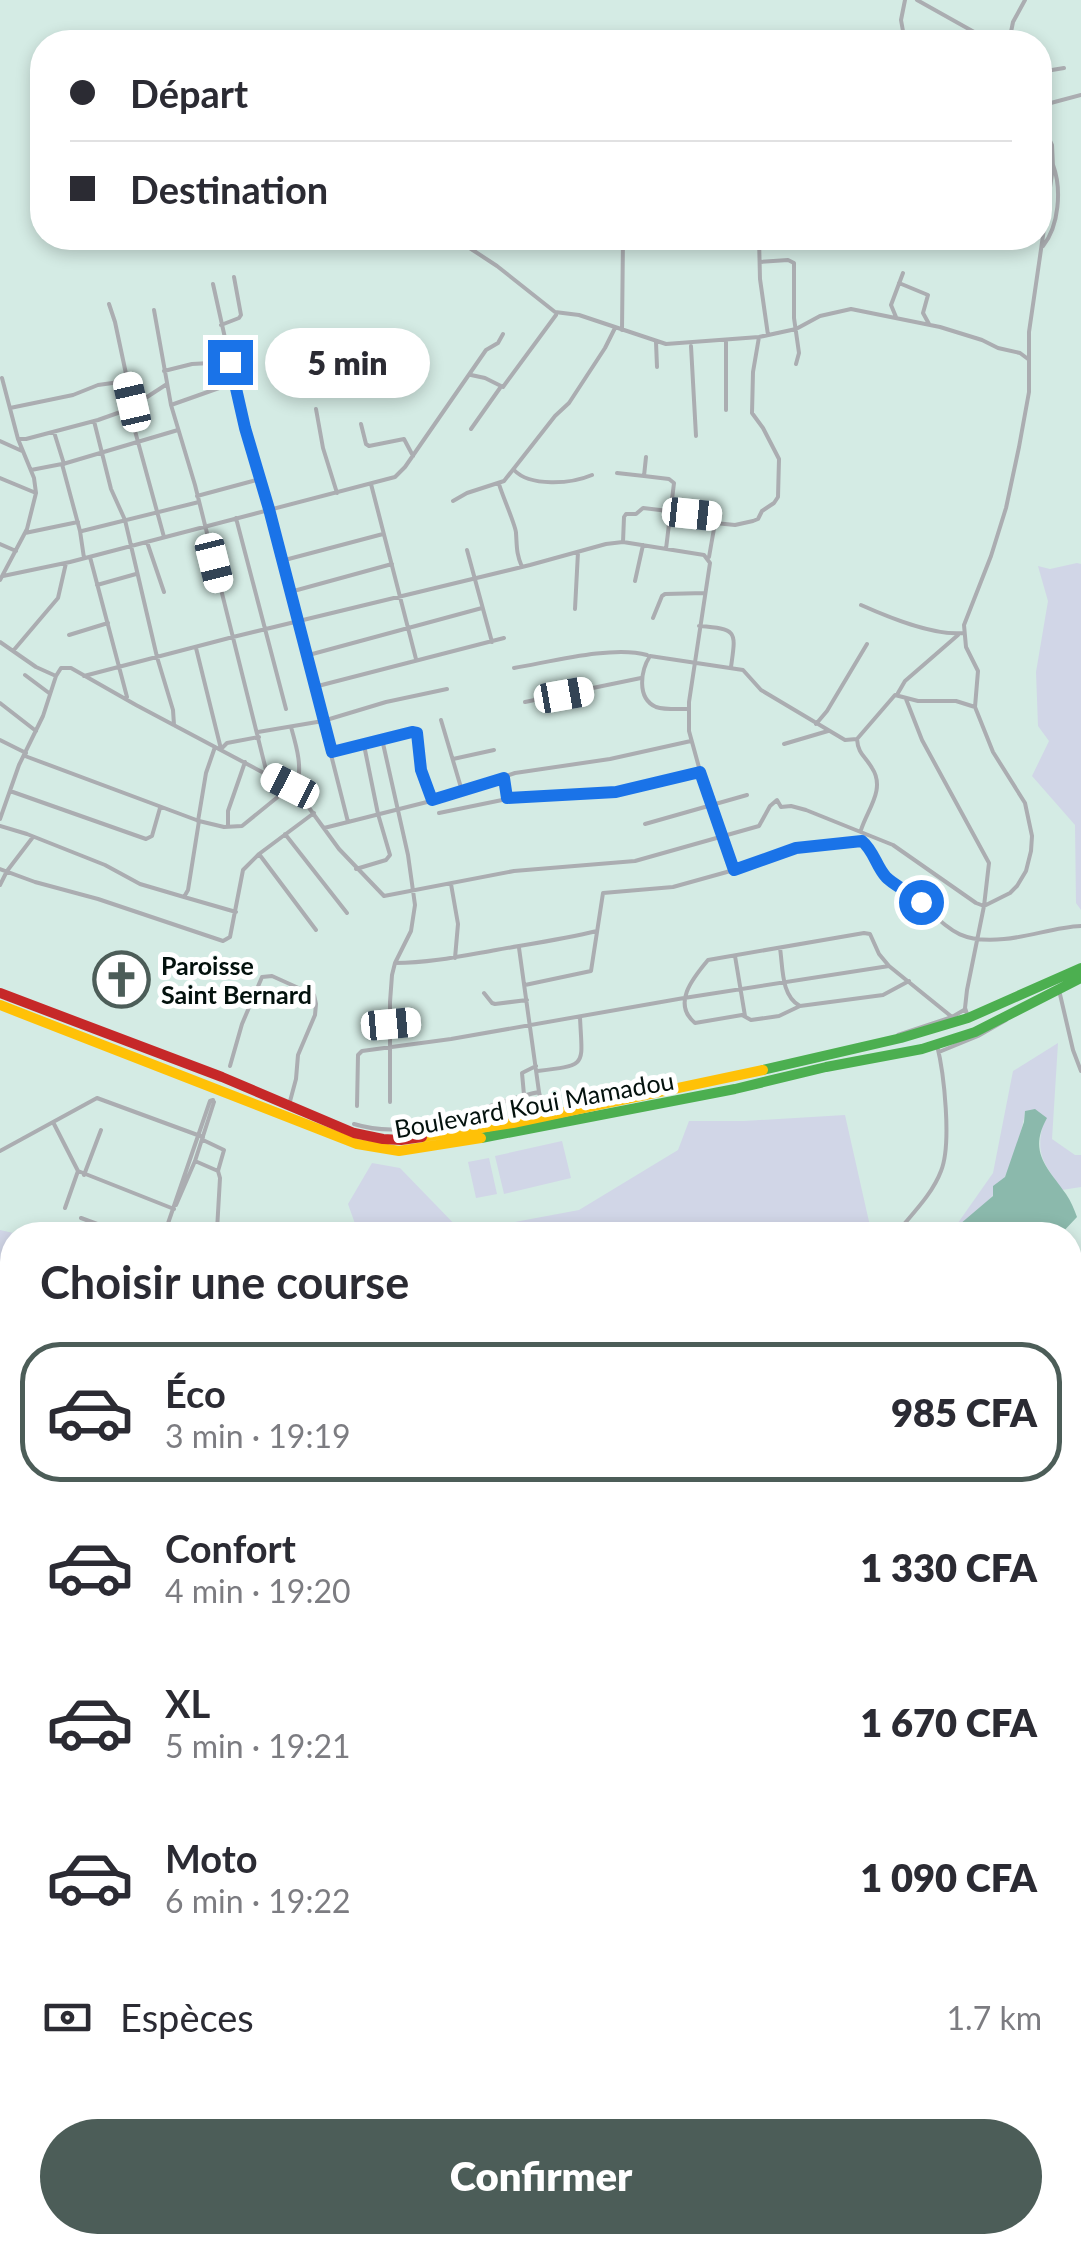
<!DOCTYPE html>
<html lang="fr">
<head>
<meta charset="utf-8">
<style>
	body { margin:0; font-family:Lato,sans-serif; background:#f7f7f7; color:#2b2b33; height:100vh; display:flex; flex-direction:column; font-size:38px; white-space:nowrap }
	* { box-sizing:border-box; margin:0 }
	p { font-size:32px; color:#7c7c81 }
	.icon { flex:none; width:55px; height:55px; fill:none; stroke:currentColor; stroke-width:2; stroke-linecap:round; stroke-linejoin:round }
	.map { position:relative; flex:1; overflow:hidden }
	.side { position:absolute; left:0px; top:1222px; width:1082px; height:1032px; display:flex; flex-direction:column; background:#fff; border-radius:40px 40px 0 0; box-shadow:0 5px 15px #0003 }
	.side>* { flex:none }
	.guide { position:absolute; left:30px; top:30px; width:1022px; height:220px; border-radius:40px; box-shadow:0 5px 15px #0003; display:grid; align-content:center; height:220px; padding:0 40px; background:#fff }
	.end { position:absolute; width:45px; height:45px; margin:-22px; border:12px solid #1a73e8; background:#fff; box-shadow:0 0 0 5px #fff }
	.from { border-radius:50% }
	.bubble { position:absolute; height:70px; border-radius:35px; background:#fff; box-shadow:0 5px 15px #0003; font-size:32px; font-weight:800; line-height:70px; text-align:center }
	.car { position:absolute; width:30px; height:60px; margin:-30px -15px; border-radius:12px; box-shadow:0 0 8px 2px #0007; background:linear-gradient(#fff 24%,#345 0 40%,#fff 0 76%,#345 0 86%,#fff 0) }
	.guide b { display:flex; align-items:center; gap:35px; height:95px; font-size:38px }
	.guide b+b { border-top:2px solid #e1e1e2 }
	.guide i { width:25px; height:25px; background:#2b2b33 }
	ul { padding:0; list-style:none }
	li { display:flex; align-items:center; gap:30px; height:140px; margin:0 20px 15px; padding:0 20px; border:5px solid transparent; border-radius:40px }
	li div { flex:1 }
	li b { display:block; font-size:38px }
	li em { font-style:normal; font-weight:800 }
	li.on { border-color:#4c5d58 }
	li>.icon { width:90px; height:90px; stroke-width:1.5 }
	h2 { padding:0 40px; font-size:45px; line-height:120px }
	.pay { display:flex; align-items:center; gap:25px; height:110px; padding:0 40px; font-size:38px }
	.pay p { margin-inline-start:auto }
	.action { display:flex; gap:20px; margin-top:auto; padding:20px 40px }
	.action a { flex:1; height:115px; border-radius:60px; background:#4c5d58; color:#fff; font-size:40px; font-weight:800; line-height:115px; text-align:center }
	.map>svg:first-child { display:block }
	.green { fill:#d1d6e7 }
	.water { fill:#8bb9ac }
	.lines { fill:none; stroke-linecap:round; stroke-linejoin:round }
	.street { stroke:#abadb1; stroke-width:4 }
	.fast { stroke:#4caf50; stroke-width:10 }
	.slow { stroke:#ffc107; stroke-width:10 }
	.jam { stroke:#c62828; stroke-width:10 }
	.route { stroke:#1a73e8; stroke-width:12 }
	.labels { text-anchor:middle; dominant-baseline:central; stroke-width:10; stroke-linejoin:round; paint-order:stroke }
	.poi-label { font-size:25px; font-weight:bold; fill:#03110d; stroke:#fff; text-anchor:start }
	.street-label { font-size:25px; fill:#03110d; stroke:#fff }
</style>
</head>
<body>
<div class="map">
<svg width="1081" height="2254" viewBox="0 0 1081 2254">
	<rect width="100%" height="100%" fill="#d4ebe4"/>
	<path class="green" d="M1077 563 1081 564V910L1076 903 1075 825 1032 776 1049 741 1038 726 1036 672 1048 601 1038 566 1050 569Z
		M1058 1043 1052 1139 1075 1155H1081V1187L1062 1190C1046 1165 1036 1158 1042 1128L1025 1111C1022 1135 1010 1174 995 1193 984 1207 967 1218 953 1230L993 1173 1013 1071Z
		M845 1115 872 1235H359L348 1204 372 1163 400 1168 462 1232 579 1210 678 1150 689 1121H744Z
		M562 1141 571 1178 504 1194 495 1156Z
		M489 1158 497 1194 476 1198 468 1162Z
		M0 1230 22 1235H12V1981L0 1980Z
		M405 2242H765L767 2247 776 2254H404Z"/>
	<path class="water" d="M1035 1109 1047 1118C1028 1152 1047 1167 1066 1194 1071 1201 1074 1209 1077 1217L1060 1235H943L953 1230 993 1196V1186L1005 1177 1024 1122 1025 1111Z
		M1070 1283 1081 1285V2254H820L821 2242H1070Z"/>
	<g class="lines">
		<path class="street" d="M917 0 992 42
			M905 42 901 20 905 0
			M1009 42 1013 22 1025 0
			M1040 72 1064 68
			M1040 110 1047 104 1081 95
			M759 238 760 279 768 335
			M465 245 497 266 555 312 579 315 666 344 759 337 796 329 820 316 851 309 940 327 982 340 998 348 1020 353 1028 359
			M1043 246C1059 226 1062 189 1053 165
			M760 262 788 260 794 263V318L799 353 796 364
			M899 283 928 295 923 313 929 324
			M213 284 245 428 269 509 348 822 324 828
			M109 304 115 322 132 402
			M154 310 171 405 195 485 267 774
			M896 317 891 305 903 273
			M221 325 239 318 241 315 234 277
			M622 330 623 238
			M656 342 657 367
			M691 346 696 436
			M164 371 192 364 229 362
			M471 375 485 378 503 387 556 315
			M171 405 236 382
			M10 408 73 395 98 385 127 381
			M129 409 164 537
			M316 409 323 448 337 493
			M726 410V341
			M94 421 111 489 125 520 157 657 173 710 174 725
			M361 424 366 444 369 446 404 439 413 456
			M471 429 500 388
			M54 432 64 464
			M18 439H26L98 420 129 409 132 402 147 397 167 384
			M0 441 22 451
			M63 464 178 430
			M31 470 62 464 80 531 84 558
			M514 470C530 487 571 484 592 475
			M617 473 644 476 646 457
			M644 476 669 479 674 483 666 549
			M0 478 36 493
			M371 484 416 659
			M499 484C502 495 516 526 516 533 517 546 516 553 522 567
			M197 496 260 479
			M453 501 467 493 504 481 555 416 569 403 605 348 615 328
			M236 518 286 709
			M82 531 199 502
			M25 533 78 522
			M147 542 164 592
			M623 542 624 517 626 514H636L643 508 711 516 715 517 717 521
			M0 544 16 551
			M467 550 492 642
			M90 557 127 697
			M709 557 715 523 735 525 753 521 758 519 762 511 774 503 778 497 779 459 763 428 752 413 753 372 759 337
			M281 561 383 534
			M3 576 70 562 395 477 405 467 486 350 498 343 503 334
			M0 580 27 529 36 493 34 478 18 439 2 378
			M635 581 643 545
			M97 585 136 574
			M290 592 392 564
			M861 605C888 617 933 636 963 633
			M575 609 578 552
			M653 618 662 596 665 594 705 593
			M699 626C738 629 736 631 731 667
			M69 635 108 623
			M0 642 13 651
			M196 648 221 749 227 743 259 737
			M305 656 482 608
			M514 668C550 662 613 645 647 655
			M25 675 49 693
			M56 676 36 667 13 651 58 598 66 563
			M84 676 233 637 530 565 606 544 623 542 704 555 710 563 689 702V731L700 771 734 870
			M314 687 504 638
			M898 693 905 681 958 635
			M906 699 922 740 989 863 984 906 967 990 965 1008 968 1017
			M525 702 641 678
			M0 703 36 731
			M689 709C680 709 665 710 656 707 636 698 641 670 650 656L743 670 761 690 845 740 857 739 895 695 918 701H956L975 707
			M441 720 462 791
			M816 724 827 711 867 644
			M291 727C297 748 303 768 296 790
			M258 732 323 721 386 702 447 689
			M382 739 408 855 415 905 411 931 395 963 392 975 390 1002V1102
			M857 739C858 754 865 756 872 768 886 789 867 810 861 830
			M0 740 26 753
			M784 744 828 731
			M334 752 415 732 418 735 421 770 432 800
			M453 759 494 750
			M504 778 507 798
			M10 791 146 839 152 836 160 808
			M439 813 507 799 616 792 700 771
			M0 819 19 765 43 716 56 676 61 668H71L136 705 296 790 339 849 384 896 514 871 635 861 759 826 770 806 777 800 781 807 791 806 806 810 893 845 976 903 984 906 1010 893 1017 886 1026 871 1031 851 1032 836 1025 803 993 752 975 707 978 671 966 647 964 625 991 556 1006 508 1019 447 1029 392V332L1053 167 1052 145 1040 119
			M198 821 206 773 215 747
			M199 821 224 827 242 826 290 787
			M348 822 435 800 515 773 610 759 691 741
			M645 824 747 795
			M228 825V811L245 762
			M0 826 27 834 105 865 140 884 184 897 188 890 199 821 25 756
			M285 834 347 913
			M259 854 316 930
			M0 869 35 882 98 899 223 941 230 937 243 870 259 854 314 813
			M356 869 386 860 390 855 378 814 364 745
			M451 884 458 924 455 958
			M0 885 7 871 33 837
			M184 897 236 912
			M519 948 539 1092 547 1126
			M780 948C783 968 781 996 800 1006L883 995 909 981
			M735 956 745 1016
			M395 963C430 963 462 956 496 950 530 944 564 939 597 931
			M525 985 591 971 603 893 673 887 734 870 796 848 852 840 866 843C874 853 877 867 885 877 892 884 904 887 911 894 947 924 952 944 1004 939 1030 937 1055 927 1081 926
			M1059 990 1073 1050 1081 1071
			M484 993 492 1003 495 1004 527 1000
			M800 1006 779 1016 751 1020 742 1015 695 1023C672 1004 692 979 708 960L864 933 870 934 879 954 889 966 952 1017
			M391 1024 419 1021
			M898 1035 952 1017 964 1010
			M939 1052 978 1036 1006 1020
			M230 1066 242 1024 262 977 272 976 314 995 316 1004 315 1015 298 1055 296 1079 289 1105
			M537 1071C589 1065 582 1066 580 1017
			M524 1095 522 1073 536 1066
			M357 1106 358 1055 362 1051 451 1039 684 998 889 966
			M53 1122 78 1171 174 1209
			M354 1124C419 1144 477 1104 539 1092
			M203 1140 224 1150 218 1171
			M0 1151 97 1098 203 1137
			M195 1161 218 1171 220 1178 217 1230 224 1235
			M84 1175 101 1130
			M176 1205 195 1161 214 1102
			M65 1208 78 1171
			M81 1218 127 1235
			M164 1235 210 1101 213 1100
			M895 1235C911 1215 932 1195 941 1171 952 1144 944 1073 937 1045
			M0 1826H12
			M0 1980 12 1984
			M0 2037H12
			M0 2078 12 2079
			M0 2120H12
			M0 2166H12
			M0 2182H12
			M0 2220 12 2221
			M134 2242 135 2254
			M197 2242 198 2254
			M20 2254V2242
			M94 2254 95 2242
			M235 2254V2242
			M273 2254V2244
			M312 2254V2242"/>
		<path class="fast" d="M763 1070 901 1038 968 1018 1081 968
			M481 1138 735 1089 826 1067 922 1049 975 1032 1081 978"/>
		<path class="slow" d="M0 1005 357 1144 399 1151 481 1138
			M422 1137 513 1123 763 1070"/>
		<path class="jam" d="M0 993 222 1077 354 1133 383 1139 401 1140 422 1137"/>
	</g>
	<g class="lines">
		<path class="route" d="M230 362 245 428 269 509 332 752 412 732 417 733 421 770 432 800 504 778 507 798 616 792 700 772 734 870 796 848 862 841C874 851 876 866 886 877 892 884 911 893 921 902"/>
	</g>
	<defs>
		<symbol id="church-ring" viewBox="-11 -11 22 22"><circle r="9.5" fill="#fff" stroke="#4c5d58" stroke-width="1.5"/><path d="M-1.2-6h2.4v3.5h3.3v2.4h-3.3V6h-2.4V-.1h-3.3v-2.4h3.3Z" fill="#4c5d58"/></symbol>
	</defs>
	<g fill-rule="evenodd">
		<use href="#church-ring" x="90" y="948" width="63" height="63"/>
	</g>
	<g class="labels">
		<g class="poi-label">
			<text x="161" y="965">Paroisse<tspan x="161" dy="29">Saint Bernard</tspan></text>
		</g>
		<g class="street-label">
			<text transform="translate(534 1104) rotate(-10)">Boulevard Koui Mamadou</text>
		</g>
	</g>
</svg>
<i class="end from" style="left:921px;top:902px"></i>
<i class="end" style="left:230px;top:362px"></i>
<div class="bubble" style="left:265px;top:328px;width:165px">5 min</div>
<i class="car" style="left:132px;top:402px;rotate:347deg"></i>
<i class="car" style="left:692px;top:514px;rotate:96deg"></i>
<i class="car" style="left:214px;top:563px;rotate:166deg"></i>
<i class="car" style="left:564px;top:695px;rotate:80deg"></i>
<i class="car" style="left:290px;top:786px;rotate:297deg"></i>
<i class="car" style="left:391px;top:1024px;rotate:85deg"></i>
<div class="guide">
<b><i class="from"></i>Départ</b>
<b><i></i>Destination</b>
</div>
<section class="side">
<h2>Choisir une course</h2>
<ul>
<li class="on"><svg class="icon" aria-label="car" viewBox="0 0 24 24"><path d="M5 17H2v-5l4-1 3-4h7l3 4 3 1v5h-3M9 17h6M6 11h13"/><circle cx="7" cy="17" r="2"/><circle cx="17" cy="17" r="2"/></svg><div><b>Éco</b><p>3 min · 19:19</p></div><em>985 CFA</em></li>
<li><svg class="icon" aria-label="car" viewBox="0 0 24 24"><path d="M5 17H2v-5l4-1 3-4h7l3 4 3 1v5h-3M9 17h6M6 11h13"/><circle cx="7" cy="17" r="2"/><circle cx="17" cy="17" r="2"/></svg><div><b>Confort</b><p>4 min · 19:20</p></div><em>1 330 CFA</em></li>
<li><svg class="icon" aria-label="car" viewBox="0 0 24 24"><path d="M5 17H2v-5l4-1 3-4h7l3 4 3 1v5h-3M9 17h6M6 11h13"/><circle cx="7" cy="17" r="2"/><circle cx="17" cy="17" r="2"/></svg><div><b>XL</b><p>5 min · 19:21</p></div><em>1 670 CFA</em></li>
<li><svg class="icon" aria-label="car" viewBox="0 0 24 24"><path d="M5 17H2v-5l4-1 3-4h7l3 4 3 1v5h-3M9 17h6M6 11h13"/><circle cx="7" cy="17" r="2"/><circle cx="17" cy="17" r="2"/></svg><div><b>Moto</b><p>6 min · 19:22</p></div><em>1 090 CFA</em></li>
</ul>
<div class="pay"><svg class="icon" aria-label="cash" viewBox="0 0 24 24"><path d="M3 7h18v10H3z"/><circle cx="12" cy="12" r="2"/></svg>Espèces<p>1.7 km</p></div>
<div class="action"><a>Confirmer</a></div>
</section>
</div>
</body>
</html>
